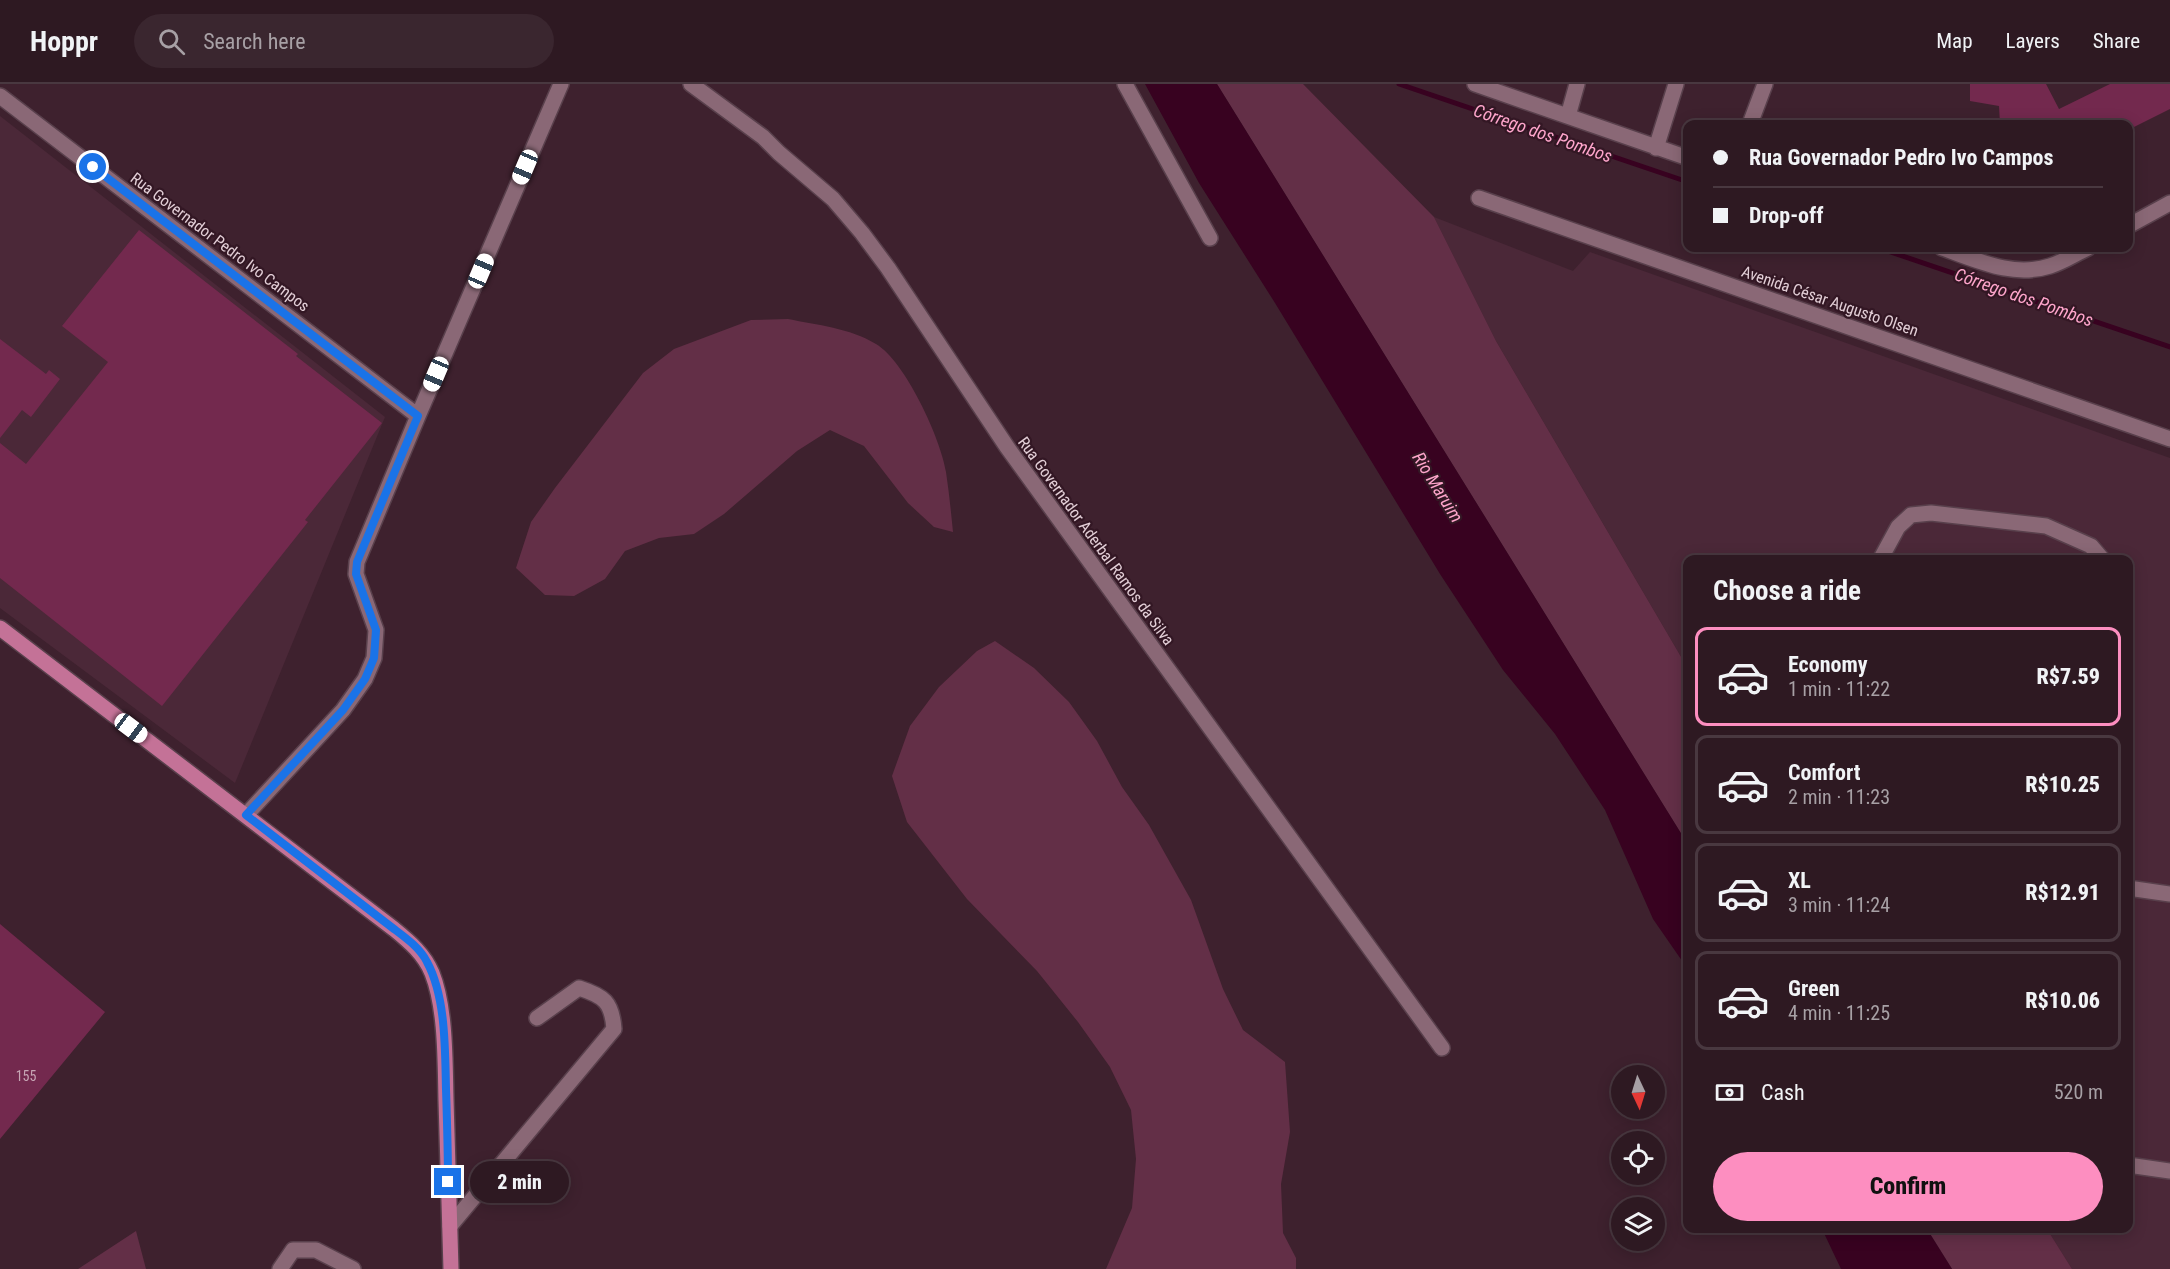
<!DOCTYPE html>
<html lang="en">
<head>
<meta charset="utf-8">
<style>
	body { margin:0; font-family:"Roboto Condensed",sans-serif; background:#3a262f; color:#f1f3f6; height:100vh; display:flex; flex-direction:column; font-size:22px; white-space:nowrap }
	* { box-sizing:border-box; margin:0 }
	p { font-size:20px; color:#a7a0a5 }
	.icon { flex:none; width:33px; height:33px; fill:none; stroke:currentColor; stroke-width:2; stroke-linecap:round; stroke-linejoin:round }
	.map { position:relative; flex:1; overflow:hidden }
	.sheet { position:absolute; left:1683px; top:471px; width:450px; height:678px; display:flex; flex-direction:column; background:#2e1922; border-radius:12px; box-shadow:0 3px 15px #0003,0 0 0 2px #493840 }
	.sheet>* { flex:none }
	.banner { position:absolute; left:1683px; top:36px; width:450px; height:132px; border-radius:12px; box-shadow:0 3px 15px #0003,0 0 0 2px #493840; display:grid; align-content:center; height:132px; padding:0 30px; background:#2e1922 }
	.needle { width:39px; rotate:176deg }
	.controls { position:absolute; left:1611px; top:981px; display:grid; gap:12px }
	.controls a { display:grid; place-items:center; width:54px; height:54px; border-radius:50%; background:#2e1922; box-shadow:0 3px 15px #0003,0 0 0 2px #493840; font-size:30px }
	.end { position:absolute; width:27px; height:27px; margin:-14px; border:8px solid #1a73e8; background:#fff; box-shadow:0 0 0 3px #fff }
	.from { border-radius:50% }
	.bubble { position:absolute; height:42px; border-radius:21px; background:#2e1922; box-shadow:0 3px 15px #0003,0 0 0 2px #493840; font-size:20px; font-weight:800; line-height:42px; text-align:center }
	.car { position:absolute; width:18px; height:36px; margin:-18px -9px; border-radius:8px; box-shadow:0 0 4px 2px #0007; background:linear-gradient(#fff 24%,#345 0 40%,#fff 0 76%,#345 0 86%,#fff 0) }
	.banner b { display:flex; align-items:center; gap:21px; height:57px; font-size:22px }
	.banner b+b { border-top:2px solid #493840 }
	.banner i { width:15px; height:15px; background:#f1f3f6 }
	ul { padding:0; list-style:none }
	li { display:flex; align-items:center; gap:18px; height:99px; margin:0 12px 9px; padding:0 18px; border:3px solid #493840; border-radius:12px }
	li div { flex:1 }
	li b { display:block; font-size:22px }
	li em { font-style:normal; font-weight:800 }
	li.active { border-color:#fd8ec0 }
	li>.icon { width:54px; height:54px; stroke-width:1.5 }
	h2 { padding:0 30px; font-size:27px; line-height:72px }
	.pay { display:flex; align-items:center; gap:15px; height:66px; padding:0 30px; font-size:22px }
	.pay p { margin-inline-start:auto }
	.primary-button { display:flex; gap:12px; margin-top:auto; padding:12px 30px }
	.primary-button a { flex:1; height:69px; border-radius:36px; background:#fd8ec0; color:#111; font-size:24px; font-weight:800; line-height:69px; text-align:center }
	header { display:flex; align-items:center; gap:36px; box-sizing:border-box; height:84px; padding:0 30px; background:#2e1922; border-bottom:2px solid #493840 }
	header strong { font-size:28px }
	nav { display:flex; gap:33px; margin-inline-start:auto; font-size:21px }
	.search { width:420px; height:54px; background:#3a262f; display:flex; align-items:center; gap:15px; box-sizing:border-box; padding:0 21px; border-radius:33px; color:#a7a0a5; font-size:22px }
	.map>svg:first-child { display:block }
	.built { fill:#4b2838 }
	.green { fill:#632f47 }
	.water { fill:#380220 }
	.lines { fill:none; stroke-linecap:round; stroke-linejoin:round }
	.stream { stroke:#380220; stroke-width:5 }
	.building { fill:#73294e }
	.minor-casing { stroke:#59404c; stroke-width:18 }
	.major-casing { stroke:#59404c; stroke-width:18 }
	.minor { stroke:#8a6876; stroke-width:15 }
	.major { stroke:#c47297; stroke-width:15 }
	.route { stroke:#1a73e8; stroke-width:8 }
	.labels { text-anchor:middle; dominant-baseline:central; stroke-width:4.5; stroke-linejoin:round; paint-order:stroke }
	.number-label { font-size:14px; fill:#c7a6b5 }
	.street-label { font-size:16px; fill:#e3cfd7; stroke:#331724 }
	.water-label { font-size:18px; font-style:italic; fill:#fea5cb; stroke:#331724 }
</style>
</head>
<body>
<header>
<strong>Hoppr</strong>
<div class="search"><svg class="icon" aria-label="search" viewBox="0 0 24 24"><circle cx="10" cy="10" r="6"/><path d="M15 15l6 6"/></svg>Search here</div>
<nav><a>Map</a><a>Layers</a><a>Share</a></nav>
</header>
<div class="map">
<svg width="2170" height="1185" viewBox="0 0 2170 1185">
	<rect width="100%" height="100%" fill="#3e212e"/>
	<path class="built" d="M0 32 385 333 235 699 0 524Z
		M1434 133 1573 187 1590 168 2170 374V1185H2072L2047 1145 2128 1144V476H1688L1687 583 1496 257Z"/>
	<path class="green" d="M1217 0H1303L1434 133 1496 257 1687 583V759Z
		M788 235C817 241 850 244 876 260 905 277 941 355 946 388 949 408 951 428 953 448L934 443 908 419 864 362 830 346 797 367 724 430 694 450 659 454 625 467 605 495 574 512 545 511 516 484 531 438 555 404 643 289 674 265 751 236Z
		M995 557 1034 584 1069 618 1097 657 1122 703 1149 741 1191 816 1223 905 1243 946 1285 978 1290 1048 1281 1100 1283 1149 1296 1174V1185H1106L1132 1124 1136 1075 1131 1026 1110 983 1078 938 1037 887 967 815 907 738 892 692 910 642 939 603 977 567Z
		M1927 1145H2047L2072 1185H1952Z
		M136 1147 146 1185H78Z"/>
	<path class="water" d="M1145 0H1217L1687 759V884L1653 835 1605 726 1555 650 1503 586 1440 490 1275 219 1199 99Z
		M1822 1145H1927L1952 1185H1841Z"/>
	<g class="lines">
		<path class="stream" d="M1399 0 1688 98
			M1879 164 2170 263"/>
	</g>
	<path class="building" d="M1970 0H2046L2059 25 2110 0H2170V25L2128 46V40H2000L1999 22 1970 17Z
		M139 146 298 270 296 272 382 339 305 436 308 438 162 622 0 494V359L26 380 108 278 62 242Z
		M0 255 46 290 49 286 60 295 31 333 22 326 0 354Z
		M0 840 105 928 0 1055Z"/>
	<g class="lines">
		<defs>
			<path id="minor" d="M691 0 763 53 779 69 833 115 862 149 888 184 1007 363 1442 964
				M1125 0 1210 154
				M1475 0 1688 74
				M0 12 418 332
				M1568 32 1577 0
				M1750 40 1765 0
				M1656 64 1676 0
				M1479 114 2170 355
				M2128 142 2170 119
				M1942 164C1977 176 2012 194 2050 182 2063 178 2075 170 2088 164
				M1880 476 1898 443 1911 431 1931 429 2046 442 2091 462 2103 476
				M246 731 343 626 365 595 374 574 376 546 356 490 357 478 418 332 561 0
				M2128 804 2170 810
				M2128 1081 2170 1087
				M450 1142 614 945C612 918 604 912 579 904L537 934
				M280 1185 293 1166H316L353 1185"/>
			<path id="major" d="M0 544 394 845C410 858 424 870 432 889 446 924 445 978 446 1016 448 1072 449 1129 451 1185"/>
		</defs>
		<use href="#minor" class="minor-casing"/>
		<use href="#major" class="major-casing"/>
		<use href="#minor" class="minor"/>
		<use href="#major" class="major"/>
	</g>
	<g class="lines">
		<path class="route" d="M93 83 418 332 357 478 356 490 376 546 374 574 365 595 343 626 246 731 394 845C406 854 420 864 427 878 446 913 445 966 446 1005 447 1036 448 1067 448 1098"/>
	</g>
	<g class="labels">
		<g class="number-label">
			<text x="26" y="992">155</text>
		</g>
		<g class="street-label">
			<text transform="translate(220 158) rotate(37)">Rua Governador Pedro Ivo Campos</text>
			<text transform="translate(1830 217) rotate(19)">Avenida César Augusto Olsen</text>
			<text transform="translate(1096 457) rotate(54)">Rua Governador Aderbal Ramos da Silva</text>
		</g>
		<g class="water-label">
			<text transform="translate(1543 49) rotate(19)">Córrego dos Pombos</text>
			<text transform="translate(2024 213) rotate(19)">Córrego dos Pombos</text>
			<text transform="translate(1438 403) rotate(58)">Rio Maruim</text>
		</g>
	</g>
</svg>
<div class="controls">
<a><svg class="needle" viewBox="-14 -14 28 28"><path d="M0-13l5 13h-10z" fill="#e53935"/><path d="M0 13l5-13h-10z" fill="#a7a0a5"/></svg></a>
<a><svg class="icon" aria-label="locate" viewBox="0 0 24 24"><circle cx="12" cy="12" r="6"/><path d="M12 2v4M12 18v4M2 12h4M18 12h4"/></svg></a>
<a><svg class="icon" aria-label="layers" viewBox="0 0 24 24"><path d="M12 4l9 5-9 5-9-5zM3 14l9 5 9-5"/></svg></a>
</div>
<i class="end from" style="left:93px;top:83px"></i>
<i class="end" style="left:448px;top:1098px"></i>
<div class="bubble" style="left:470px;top:1077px;width:99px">2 min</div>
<i class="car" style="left:525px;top:83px;rotate:203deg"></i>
<i class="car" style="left:481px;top:187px;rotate:23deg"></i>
<i class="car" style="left:436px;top:290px;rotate:203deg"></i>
<i class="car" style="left:131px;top:644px;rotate:127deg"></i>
<div class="banner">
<b><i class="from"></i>Rua Governador Pedro Ivo Campos</b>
<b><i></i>Drop-off</b>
</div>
<section class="sheet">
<h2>Choose a ride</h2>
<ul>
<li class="active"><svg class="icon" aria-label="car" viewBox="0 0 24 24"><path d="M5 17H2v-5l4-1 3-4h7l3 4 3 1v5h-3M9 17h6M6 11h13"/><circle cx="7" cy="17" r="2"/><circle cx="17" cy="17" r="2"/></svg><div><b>Economy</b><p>1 min · 11:22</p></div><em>R$7.59</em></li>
<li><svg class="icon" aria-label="car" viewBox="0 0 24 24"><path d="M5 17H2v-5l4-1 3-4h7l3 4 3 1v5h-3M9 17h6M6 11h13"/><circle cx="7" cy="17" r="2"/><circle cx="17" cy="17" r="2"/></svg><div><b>Comfort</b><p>2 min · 11:23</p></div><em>R$10.25</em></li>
<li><svg class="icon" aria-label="car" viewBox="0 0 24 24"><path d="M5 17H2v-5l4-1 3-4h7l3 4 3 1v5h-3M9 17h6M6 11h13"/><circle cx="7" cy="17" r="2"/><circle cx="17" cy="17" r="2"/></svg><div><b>XL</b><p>3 min · 11:24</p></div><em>R$12.91</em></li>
<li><svg class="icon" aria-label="car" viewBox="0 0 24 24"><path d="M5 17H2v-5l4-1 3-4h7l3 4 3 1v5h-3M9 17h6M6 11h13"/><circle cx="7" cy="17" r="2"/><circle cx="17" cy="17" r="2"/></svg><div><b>Green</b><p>4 min · 11:25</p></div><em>R$10.06</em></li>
</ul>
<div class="pay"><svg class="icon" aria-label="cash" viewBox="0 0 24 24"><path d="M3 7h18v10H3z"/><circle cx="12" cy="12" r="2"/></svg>Cash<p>520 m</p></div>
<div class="primary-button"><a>Confirm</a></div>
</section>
</div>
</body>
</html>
